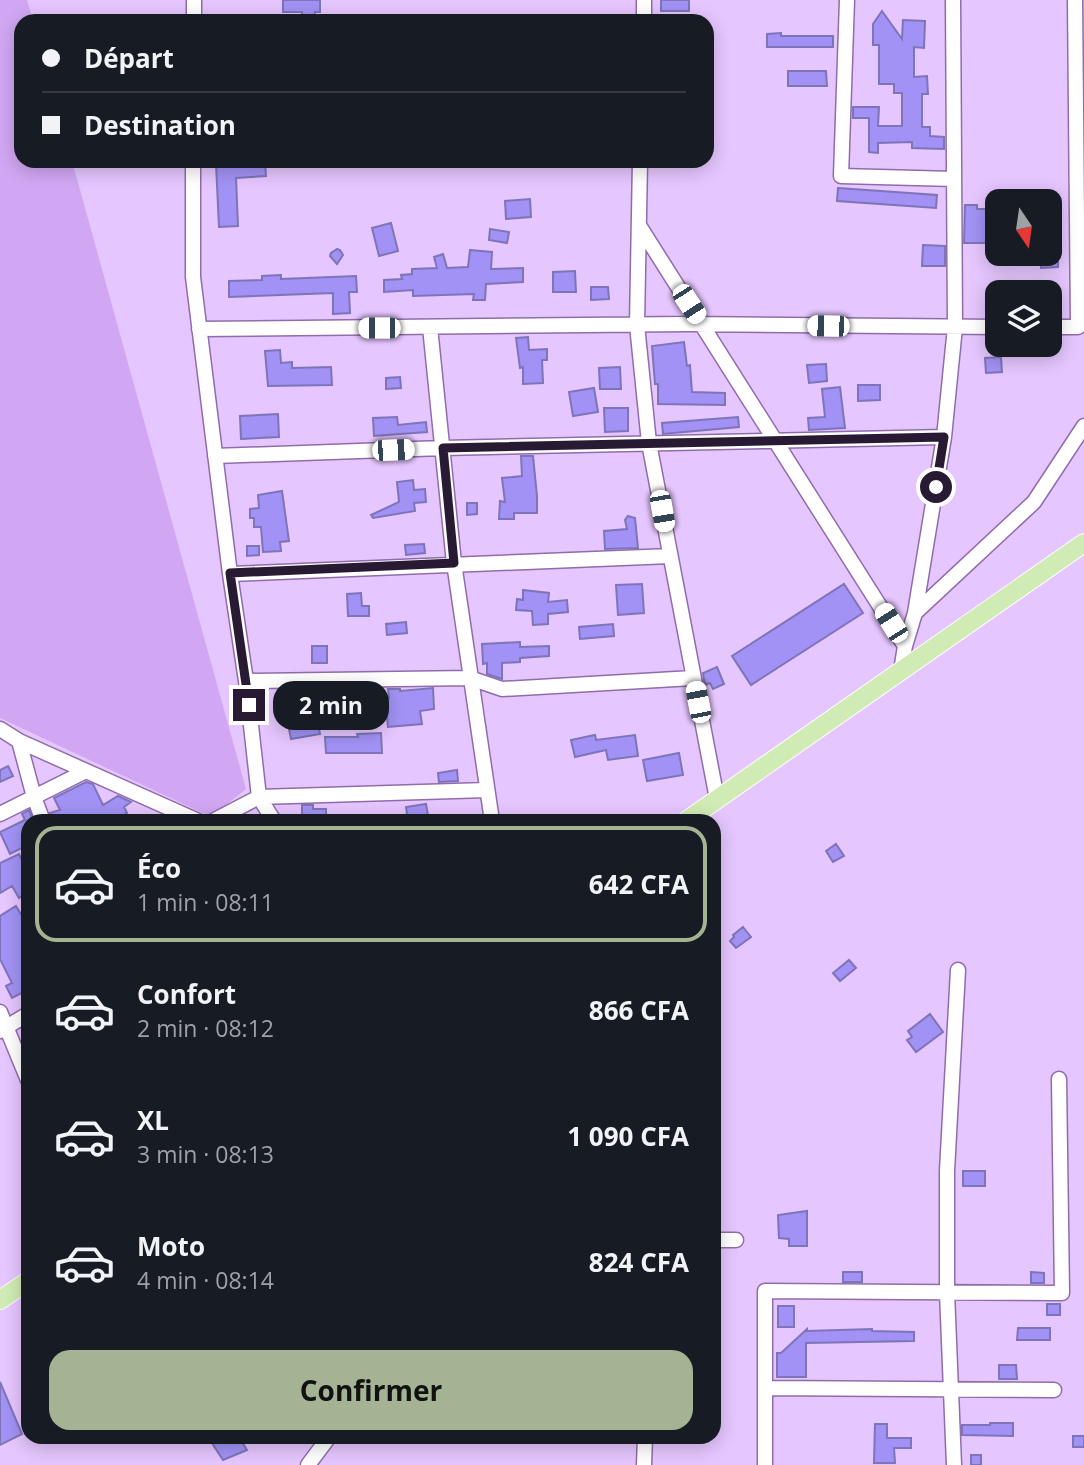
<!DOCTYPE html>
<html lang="fr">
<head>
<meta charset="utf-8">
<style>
	body { margin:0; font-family:"Open Sans",sans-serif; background:#20242c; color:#f1f3f6; height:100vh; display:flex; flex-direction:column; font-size:26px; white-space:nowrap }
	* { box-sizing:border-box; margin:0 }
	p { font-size:23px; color:#9ea1a6 }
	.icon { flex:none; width:38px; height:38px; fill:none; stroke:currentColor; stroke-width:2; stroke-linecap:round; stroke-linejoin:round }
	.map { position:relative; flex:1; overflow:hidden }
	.drawer { position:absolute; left:21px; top:814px; width:700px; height:630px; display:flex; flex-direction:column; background:#171b24; border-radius:21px; box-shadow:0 4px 18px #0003 }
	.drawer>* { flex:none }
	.top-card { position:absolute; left:14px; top:14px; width:700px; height:154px; border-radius:21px; box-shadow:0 4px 18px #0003; display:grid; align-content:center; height:154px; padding:0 28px; background:#171b24 }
	.needle { width:46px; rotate:167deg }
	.tools { position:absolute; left:985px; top:189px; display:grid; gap:14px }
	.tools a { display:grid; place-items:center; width:77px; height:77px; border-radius:14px; background:#171b24; box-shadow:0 4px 18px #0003; font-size:35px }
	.end { position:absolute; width:32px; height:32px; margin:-16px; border:9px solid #291a34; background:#fff; box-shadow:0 0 0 4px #fff }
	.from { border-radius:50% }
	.bubble { position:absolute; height:49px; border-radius:21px; background:#171b24; box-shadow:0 4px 18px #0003; font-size:23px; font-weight:700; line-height:49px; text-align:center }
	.car { position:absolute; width:21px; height:42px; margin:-21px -10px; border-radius:9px; box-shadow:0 0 5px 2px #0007; background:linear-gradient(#fff 24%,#345 0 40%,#fff 0 76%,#345 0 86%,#fff 0) }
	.top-card b { display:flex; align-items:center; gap:24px; height:66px; font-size:26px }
	.top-card b+b { border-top:2px solid #363941 }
	.top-card i { width:18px; height:18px; background:#f1f3f6 }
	ul { padding:12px 0 0; list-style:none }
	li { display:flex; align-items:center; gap:21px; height:116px; margin:0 14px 10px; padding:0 14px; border:4px solid transparent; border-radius:21px }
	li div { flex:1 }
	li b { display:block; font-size:26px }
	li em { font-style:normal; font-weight:700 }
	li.active { border-color:#a4b393 }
	li>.icon { width:63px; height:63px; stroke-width:1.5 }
	.cta { display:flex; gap:14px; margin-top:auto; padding:14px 28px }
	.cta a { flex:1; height:80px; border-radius:21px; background:#a4b393; color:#111; font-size:28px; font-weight:700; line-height:80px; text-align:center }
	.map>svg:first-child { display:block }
	.green { fill:#d1a7f3 }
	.building { fill:#a292f5; stroke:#7e74b9; stroke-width:2 }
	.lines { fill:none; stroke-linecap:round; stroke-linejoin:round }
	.minor-casing { stroke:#906cac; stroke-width:17 }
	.major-casing { stroke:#fff; stroke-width:20 }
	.minor { stroke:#fff; stroke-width:14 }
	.major { stroke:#d1ebb5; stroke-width:18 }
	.route { stroke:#291a34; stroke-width:9 }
</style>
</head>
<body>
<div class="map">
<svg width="1084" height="1465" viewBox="0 0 1084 1465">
	<rect width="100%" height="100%" fill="#e5c6fe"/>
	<path class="green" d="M0 0H27L33 21H21V161H72L246 789 211 817 0 718Z"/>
	<path class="building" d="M283 0H320V12H315V21H302V12H283Z
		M661 0H689V11H661Z
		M882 11 902 39 903 20 925 21 924 48 914 47V77L927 76 928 94H922V127H930V136L944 137V149L912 148V142L878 143V153L869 152V118H853V107H879L878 126H902V93H894V84H879V45H873V24Z
		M781 33V36H833V47H767V34Z
		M788 71H826L827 86H788Z
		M243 161H265L266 176 236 178 238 226 219 227 216 164 243 163Z
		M838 188 937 195 936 208 837 201Z
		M530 199 531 217 506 219 505 201Z
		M965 205H977V209H998V243H964Z
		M391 223 398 251 379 256 372 228Z
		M490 229 509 232 507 243 489 240Z
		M923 245 945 246V266H922Z
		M337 249 340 250 343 255 337 264 330 256 331 253Z
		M470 250 492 252 491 269 523 268V282L486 284 485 300H473L474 294 413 296V290L384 292V280L402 279 401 275 412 274V269L437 268 434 257 443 254 447 268 468 267Z
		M1041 254H1058V267L1041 268Z
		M575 271 576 292H553V272Z
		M281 275V279L356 276 357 292H349L350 313 333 314V293L229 297V281L262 280V276Z
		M591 287H608L609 299 591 300Z
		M528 337 529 350 547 349V360H542L543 383 523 384V367L520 368 516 338Z
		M684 342 687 366 690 365 692 392 725 393V405L658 404V384H655L652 346Z
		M280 350 281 363 292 362V368L331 367 332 385 268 386 265 351Z
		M1001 357 1002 372 986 373 985 358Z
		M826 364 827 381 809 383 807 365Z
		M620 367 621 389H600L599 368Z
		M400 377 401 388 386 389V378Z
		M858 385H880V400L858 401Z
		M840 387 845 428 809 430 808 418 825 417 822 389Z
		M594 388 598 412 573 416 569 392Z
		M604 408H628V431L605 432Z
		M278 414 279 437 241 439 240 416Z
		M397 417 398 425 426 422 427 432 374 436 373 418Z
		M738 417 739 427 663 434 662 423Z
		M521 456H533L537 496V513H514V519H499L500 501 505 502 502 478 522 476Z
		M413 480 414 490 425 489 426 502 414 503 415 511 373 518 371 515 399 502 397 482Z
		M282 491 289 541 280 542 281 551 263 552 261 527H254V518H250V509L259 508 258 495Z
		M467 503H477V514L467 515Z
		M628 516 635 518 638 548 605 549 604 531 627 529 625 520Z
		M424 544 425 553 406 555 405 545Z
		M247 546H259V555L247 556Z
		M642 584 644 613 618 615 616 585Z
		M844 584 863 613 751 685 732 656Z
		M523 590 549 593 548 602 567 600 568 612 548 614V624L533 625 532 611 516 610 517 599 523 600Z
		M361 593 362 606H369V616H348L347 594Z
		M406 622 407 633 387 635 386 624Z
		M613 624 614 636 580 639 579 627Z
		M520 642V647L549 646V656L520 658V662L502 663V679L487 674V663L483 664 482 644Z
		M312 646H327V663H312Z
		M717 667 724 684 713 689 710 683 705 685 703 673Z
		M433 688 434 709 420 711 422 724 388 727 385 699 389 698 388 689H400V691Z
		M317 720 320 734 291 739 288 724Z
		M381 733 382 753H326L325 737H358L357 734Z
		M595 735 596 740 635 735 638 756 608 760 606 750 575 757 571 740Z
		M679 753 683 775 647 781 643 760Z
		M8 766 13 776 0 782V770Z
		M457 770 458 781 439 782 438 773Z
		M86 782 93 784 103 805 118 796 131 802 124 807 127 813 115 821 110 815 98 821H52L50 813 60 810 54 798Z
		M426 804 429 821H408L406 807Z
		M302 805H313V809H326V821H306V816H302Z
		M29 810 33 821H28V845L10 854 0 832 25 820 22 814Z
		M836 844 844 856 833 862 826 851Z
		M19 854 28 872V892L19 898 12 886 0 893V863Z
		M16 906 28 926V990L12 998 6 986 12 983 0 959V916Z
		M743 927 751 937 736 948 730 941 734 937 733 935Z
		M849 960 856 968 840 981 833 973Z
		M930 1014 943 1032 916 1052 907 1040 912 1037 908 1031Z
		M963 1171H985V1186H963Z
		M807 1211V1246H789V1239L779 1238 778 1215Z
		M843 1272H862V1282H843Z
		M1031 1272 1044 1273V1283H1031Z
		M1047 1304H1060V1315H1047Z
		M778 1306H794V1327H778Z
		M1018 1328H1050V1340H1017Z
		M807 1329V1331L872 1329V1331L914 1332V1341L806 1343V1377H777V1353H781Z
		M999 1365H1016L1017 1379H999Z
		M0 1382 22 1434 0 1445Z
		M990 1423H1013V1436L962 1435V1425H990Z
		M875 1424H887V1438H911V1448H894L895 1463H874Z
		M1073 1436H1084V1447H1073Z
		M208 1437H239L247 1450 223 1460Z
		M971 1455H981V1465H971Z"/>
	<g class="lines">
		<defs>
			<path id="minor" d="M847 0 841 176 954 179
				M194 21V0
				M644 21V0
				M193 161V277L230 574 246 681 259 797 487 790
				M640 161 637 325 649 443 717 799
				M640 227 905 646
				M430 327 454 563 492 821
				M1050 327H1078L1075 0
				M199 329 687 324 998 327
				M215 456 443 448 944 437
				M230 574 670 556
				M915 613 1034 502 1084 426
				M901 671 905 646 915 613 944 437 955 327 953 0
				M246 681 470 678 502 689 693 678
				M0 729 19 741 198 821
				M19 741 34 797 43 821
				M0 814 86 771
				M213 821 259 797 274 821
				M0 1012 28 1080
				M0 1031 28 1014
				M714 1240H736
				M765 1388 1054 1390
				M308 1465 329 1437
				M644 1465 645 1437
				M765 1465V1291L1062 1293 1059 1079
				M954 1465 947 1292V1171L958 970"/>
			<path id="major" d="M686 821 1084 543
				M0 1300 28 1281"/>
		</defs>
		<use href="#minor" class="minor-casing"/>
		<use href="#major" class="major-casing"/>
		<use href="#minor" class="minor"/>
		<use href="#major" class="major"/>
	</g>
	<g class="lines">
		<path class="route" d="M249 705 230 573 454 563 443 448 944 437 936 487"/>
	</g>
</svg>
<div class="tools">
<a><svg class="needle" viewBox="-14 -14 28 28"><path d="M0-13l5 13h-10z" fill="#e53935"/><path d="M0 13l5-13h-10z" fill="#9ea1a6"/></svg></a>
<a><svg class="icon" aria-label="layers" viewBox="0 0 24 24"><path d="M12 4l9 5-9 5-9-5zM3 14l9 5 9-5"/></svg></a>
</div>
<i class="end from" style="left:936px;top:487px"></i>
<i class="end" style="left:249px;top:705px"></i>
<div class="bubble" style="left:273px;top:681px;width:116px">2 min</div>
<i class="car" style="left:689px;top:304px;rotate:147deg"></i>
<i class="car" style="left:828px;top:326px;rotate:271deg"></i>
<i class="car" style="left:379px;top:328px;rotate:270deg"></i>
<i class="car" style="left:393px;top:450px;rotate:88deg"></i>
<i class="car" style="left:662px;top:511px;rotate:170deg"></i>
<i class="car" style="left:891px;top:623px;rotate:328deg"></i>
<i class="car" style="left:698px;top:702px;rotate:349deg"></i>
<div class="top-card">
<b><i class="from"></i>Départ</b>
<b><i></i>Destination</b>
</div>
<section class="drawer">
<ul>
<li class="active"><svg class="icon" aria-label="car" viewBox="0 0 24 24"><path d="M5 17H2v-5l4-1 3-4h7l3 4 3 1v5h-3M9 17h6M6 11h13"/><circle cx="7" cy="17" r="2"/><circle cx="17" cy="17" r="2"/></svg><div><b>Éco</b><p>1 min · 08:11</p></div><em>642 CFA</em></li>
<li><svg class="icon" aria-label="car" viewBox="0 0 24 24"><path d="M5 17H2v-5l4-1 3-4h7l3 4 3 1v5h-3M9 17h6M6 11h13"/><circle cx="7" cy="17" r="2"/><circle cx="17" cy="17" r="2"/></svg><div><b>Confort</b><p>2 min · 08:12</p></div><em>866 CFA</em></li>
<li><svg class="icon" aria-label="car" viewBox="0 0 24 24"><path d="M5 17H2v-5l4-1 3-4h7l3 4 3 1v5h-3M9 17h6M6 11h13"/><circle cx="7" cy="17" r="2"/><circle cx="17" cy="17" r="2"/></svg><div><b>XL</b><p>3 min · 08:13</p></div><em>1 090 CFA</em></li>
<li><svg class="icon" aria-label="car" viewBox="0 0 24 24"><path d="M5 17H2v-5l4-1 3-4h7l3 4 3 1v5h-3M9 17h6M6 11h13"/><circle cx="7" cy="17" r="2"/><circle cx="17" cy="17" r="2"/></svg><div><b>Moto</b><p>4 min · 08:14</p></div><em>824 CFA</em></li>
</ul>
<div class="cta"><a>Confirmer</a></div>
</section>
</div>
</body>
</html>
